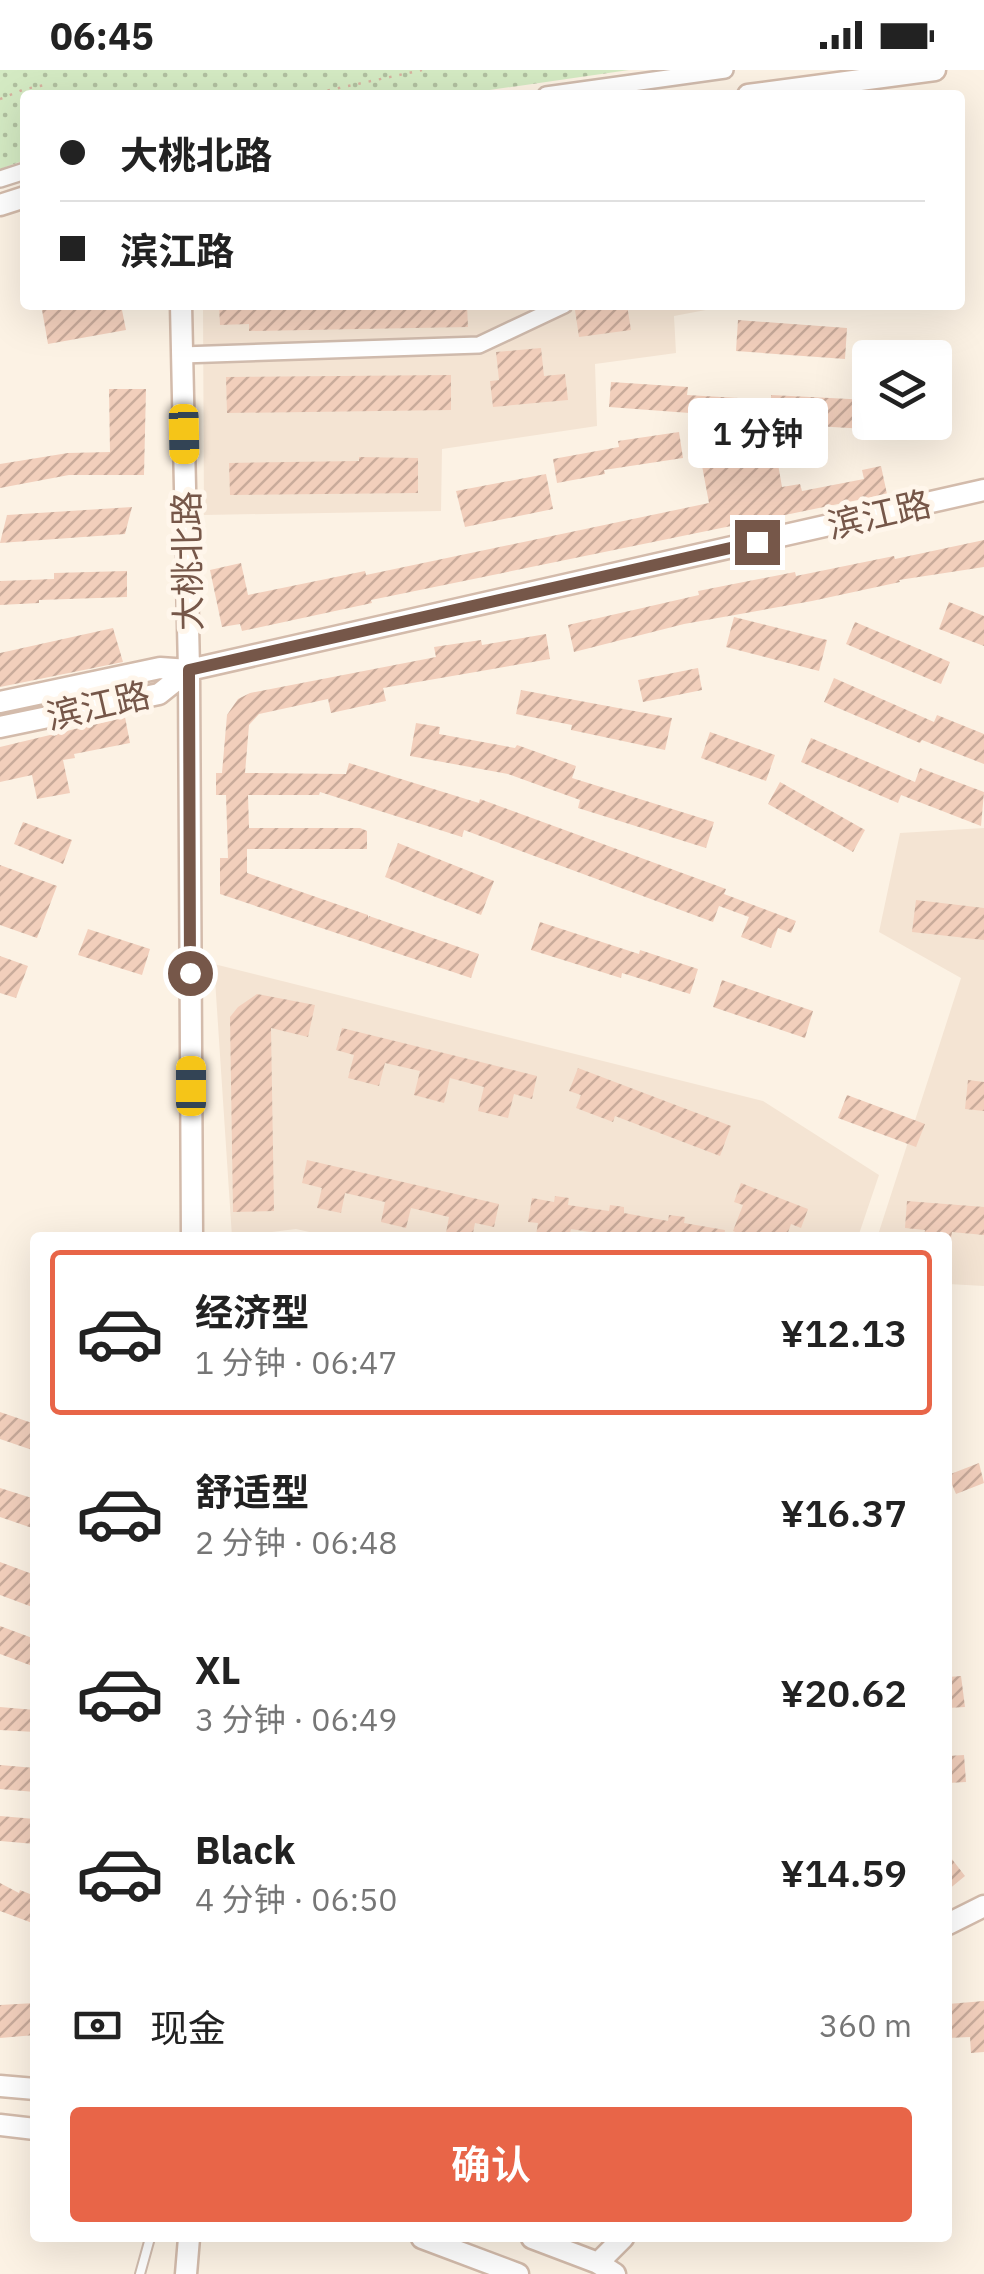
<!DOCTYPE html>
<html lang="zh">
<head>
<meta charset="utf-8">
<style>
	body { margin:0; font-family:"IBM Plex Sans","Noto Sans SC",sans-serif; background:#f2f2f2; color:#222; height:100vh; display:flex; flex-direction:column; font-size:38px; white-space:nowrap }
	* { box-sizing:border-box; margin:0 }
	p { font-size:32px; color:#767676 }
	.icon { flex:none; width:55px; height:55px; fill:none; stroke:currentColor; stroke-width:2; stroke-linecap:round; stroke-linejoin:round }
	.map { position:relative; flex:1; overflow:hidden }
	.panel { position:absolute; left:30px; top:1162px; width:922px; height:1010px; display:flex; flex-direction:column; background:#fff; border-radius:10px; box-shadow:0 10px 40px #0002 }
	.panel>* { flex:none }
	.guide { position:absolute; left:20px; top:20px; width:945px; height:220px; border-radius:10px; box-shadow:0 10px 40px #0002; display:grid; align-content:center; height:220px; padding:0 40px; background:#fff }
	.controls { position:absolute; left:852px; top:270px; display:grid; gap:20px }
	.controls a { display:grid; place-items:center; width:100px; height:100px; border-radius:10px; background:#fff; box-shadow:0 10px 40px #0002; font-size:50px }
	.end { position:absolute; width:45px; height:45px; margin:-22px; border:12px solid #765749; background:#fff; box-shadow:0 0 0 5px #fff }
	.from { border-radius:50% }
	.bubble { position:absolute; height:70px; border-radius:10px; background:#fff; box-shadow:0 10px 40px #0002; font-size:32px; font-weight:600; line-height:70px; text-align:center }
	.car { position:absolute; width:30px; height:60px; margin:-30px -15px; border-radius:12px; box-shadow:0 0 8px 2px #0007; background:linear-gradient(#f5c518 24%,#345 0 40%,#f5c518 0 76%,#345 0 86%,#f5c518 0) }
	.guide b { display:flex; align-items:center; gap:35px; height:95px; font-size:38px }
	.guide b+b { border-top:2px solid #e0e0e0 }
	.guide i { width:25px; height:25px; background:#222 }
	ul { padding:18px 0 0; list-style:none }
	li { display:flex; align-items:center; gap:30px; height:165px; margin:0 20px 15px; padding:0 20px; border:5px solid transparent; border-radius:10px }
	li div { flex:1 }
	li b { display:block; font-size:38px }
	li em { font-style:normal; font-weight:600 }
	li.current { border-color:#e86548 }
	li>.icon { width:90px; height:90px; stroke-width:1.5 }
	.pay { display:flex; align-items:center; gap:25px; height:110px; padding:0 40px; font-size:38px }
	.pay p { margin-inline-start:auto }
	.primary-button { display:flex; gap:20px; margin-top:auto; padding:20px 40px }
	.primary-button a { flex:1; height:115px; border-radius:10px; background:#e86548; color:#fff; font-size:40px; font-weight:600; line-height:115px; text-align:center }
	.status { display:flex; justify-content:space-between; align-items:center; height:70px; padding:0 50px; background:#fff; direction:ltr }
	.status svg { height:28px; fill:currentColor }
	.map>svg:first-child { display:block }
	.residential { fill:#f4e4d3 }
	.park { fill:url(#park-dots) }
	.building { fill:url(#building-hatch) }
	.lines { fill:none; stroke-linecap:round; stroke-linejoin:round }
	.lane-casing { stroke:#d0bbad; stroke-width:12 }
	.street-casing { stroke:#d0bbad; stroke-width:20 }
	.secondary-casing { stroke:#d3bbab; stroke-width:25 }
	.path { stroke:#d7b29f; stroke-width:2.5; stroke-dasharray:2.5 8; stroke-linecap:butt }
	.lane { stroke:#fff; stroke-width:8 }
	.street { stroke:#fff; stroke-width:15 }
	.secondary { stroke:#fff; stroke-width:20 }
	.route { stroke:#765749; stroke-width:12 }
	.labels { text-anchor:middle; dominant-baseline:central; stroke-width:10; stroke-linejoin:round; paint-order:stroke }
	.street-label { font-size:35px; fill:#765749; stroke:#fff6eb }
</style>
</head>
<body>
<div class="status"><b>06:45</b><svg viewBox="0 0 49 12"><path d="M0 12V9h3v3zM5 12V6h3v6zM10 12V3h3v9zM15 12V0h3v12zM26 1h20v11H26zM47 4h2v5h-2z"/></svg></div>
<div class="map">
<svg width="984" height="2204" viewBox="0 0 984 2204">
	<defs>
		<pattern id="park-dots" width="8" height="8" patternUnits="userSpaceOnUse" patternTransform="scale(2.5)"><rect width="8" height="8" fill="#d4eac3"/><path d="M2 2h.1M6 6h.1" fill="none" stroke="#b1c0a0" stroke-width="1.8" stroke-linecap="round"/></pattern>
		<pattern id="building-hatch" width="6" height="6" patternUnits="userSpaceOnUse" patternTransform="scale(2.5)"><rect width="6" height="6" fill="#f2cfbc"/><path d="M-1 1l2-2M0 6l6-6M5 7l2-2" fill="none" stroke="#c9ab9b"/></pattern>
	</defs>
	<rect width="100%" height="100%" fill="#fcf2e4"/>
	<path class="residential" d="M203 235H711V239L674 246 676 283 595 294 597 356 442 379 441 441 204 445Z
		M984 758V1216L948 1214V1168H877L961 908 879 862 900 763Z
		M214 894 763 1031 879 1105 858 1167 336 1168 296 1159 232 1167Z"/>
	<path class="park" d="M0 0H629L455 25H25V90L0 99Z"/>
	<path class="building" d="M69 235H121L126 260 48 274 42 240Z
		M219 235H467L468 257 249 261V254L220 255Z
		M611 235H627L631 260 579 267 575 240Z
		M738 250 847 258 845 289 736 281Z
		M541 278 544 306 565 304 568 330 493 337 490 311 499 310 496 282Z
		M451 305V340L227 343 226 307Z
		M611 312 688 317 687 325 771 330V325L869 330 867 359 743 352V347L609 337Z
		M109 319H146L144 405H69L0 418V394L68 383 110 382Z
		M679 362 683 388 604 400 605 404 557 413 553 389 619 377 618 371Z
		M774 371 782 417 800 414 802 421 864 409 862 400 881 396 887 424 371 530 372 533 242 561 240 554 222 557 210 500 241 493 248 525 365 501 366 505 709 433 700 385Z
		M359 387 418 388V423L230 425 229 393 359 391Z
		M546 404 553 439 465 457 456 421Z
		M132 437 125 464 0 473 7 445Z
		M984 470V497L899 510 900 512 812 531 684 554 574 582 568 555 699 525 698 521 795 502 796 506 894 486 895 489Z
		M127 501V527L39 530V533L0 535V511L54 509V503Z
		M949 532 984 546V576L939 559Z
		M734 547 827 570 819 601 726 577Z
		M855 552 950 592 941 614 846 574Z
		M113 558 123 592 0 617V583Z
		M546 564 550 589 383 618 386 631 331 643 328 629 259 644 249 655 245 703 346 704 349 693 479 733 480 729 726 819 724 824 796 851 791 863 778 858 771 878 741 867 749 847 719 836 713 852 464 760 462 767 320 722 319 725H248L249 758H360L367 761V779H247V803L368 845V849L369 846 479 884 471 908 220 824V788H228L226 725H216V703H222L227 645 238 629 250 623 436 587 434 577 481 570 482 575Z
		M698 598 702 620 643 632 638 610Z
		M834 608 934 652 937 645 984 664V694L922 670 920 673 824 632Z
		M521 620 672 648 665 680 571 660 572 655 516 644Z
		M125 647 130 673 74 684 75 688 63 690 70 723 37 729 32 705 0 712V677Z
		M416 653 440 657 439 664 515 678 517 675 576 696 572 708 714 752 706 778 578 738 580 730 508 704 410 686Z
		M710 662 775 685 766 711 701 688Z
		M811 668 915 712 920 698 984 722 981 756 901 725 898 733 801 692Z
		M780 712 865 760 853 782 768 734Z
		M23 752 72 770 63 794 14 774Z
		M398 773 494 811 481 845 385 807Z
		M0 795 57 816 37 868 0 855Z
		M916 830 984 838V870L912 862Z
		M540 852 639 884 640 880 698 899 690 924 622 903 621 908 531 880Z
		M88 859 150 879 142 905 78 885Z
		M0 886 28 896 16 928 0 923Z
		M722 910 813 941 805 968 713 937Z
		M257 924 315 935 308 967 271 958 274 1141 233 1142 230 947 238 937Z
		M342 958 537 1006 532 1029 514 1024 508 1048 478 1041 484 1017 450 1008 444 1033 414 1025 420 1001 385 993 379 1016 348 1008 354 985 336 980Z
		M578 998 731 1056 720 1086 615 1046 613 1052 576 1038 581 1025 569 1021Z
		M968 1010 984 1012V1041L965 1039Z
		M847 1025 925 1054 916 1077 838 1048Z
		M307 1090 499 1134 494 1157 475 1153 472 1168H445L449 1147 411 1138 406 1158 381 1152 385 1132 345 1123 341 1143 317 1138 322 1118 302 1113Z
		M741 1113 808 1139 801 1158 791 1154 786 1168H749L733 1161 743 1135 734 1132Z
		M555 1126 569 1128 568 1135 609 1141 610 1135 624 1137V1143L668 1151 669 1145 685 1147 684 1153 725 1160 724 1168H601L602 1164 571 1159 569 1168 536 1165 538 1153 528 1152 532 1128 554 1132Z
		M907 1131 984 1137V1165L952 1162 951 1168H924L925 1160 905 1158Z
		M0 1342 35 1354V1381L0 1369Z
		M979 1393 984 1413 956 1424 948 1405Z
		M0 1418 35 1429V1459L0 1447Z
		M0 1492 35 1505V1538L0 1525Z
		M0 1556 35 1569V1597L0 1584Z
		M961 1606 965 1637 948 1638V1607Z
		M0 1637 35 1640V1662L0 1660Z
		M964 1685 966 1712 948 1713V1686Z
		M0 1695 35 1698V1722L0 1719Z
		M0 1746 35 1749V1774L0 1771Z
		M948 1784 965 1806 948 1820Z
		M0 1813 19 1823 20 1820 35 1826V1854L0 1841Z
		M984 1931V1982L971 1983 970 1967 948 1968V1934Z
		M35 1933V1965L0 1968V1935Z"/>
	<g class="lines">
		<defs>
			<path id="lane" d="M140 2204 150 2168"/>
			<path id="street" d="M546 25 725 0
				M0 109 25 101
				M182 285 479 275 564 235"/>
			<path id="secondary" d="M748 25 935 0
				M0 135 25 127
				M181 235 189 600 192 1168
				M189 600 984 420
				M0 632 160 598 189 600 159 624 0 657
				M948 1854 984 1836
				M0 2016 35 2019
				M0 2055 35 2059
				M422 2168 518 2204
				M532 2168 598 2193 615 2204
				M598 2193 623 2168
				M186 2204 189 2168"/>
		</defs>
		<use href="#lane" class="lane-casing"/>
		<use href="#street" class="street-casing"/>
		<use href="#secondary" class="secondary-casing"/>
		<path class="path" d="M307 25 422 0
			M0 29 25 19 50 14"/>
		<use href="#lane" class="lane"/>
		<use href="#street" class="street"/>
		<use href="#secondary" class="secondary"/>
	</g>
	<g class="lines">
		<path class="route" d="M190 903 189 600 757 472"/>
	</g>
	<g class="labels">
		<g class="street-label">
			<text transform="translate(879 444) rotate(-13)">滨江路</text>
			<text transform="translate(187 491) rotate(-91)">大桃北路</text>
			<text transform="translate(98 635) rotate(-13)">滨江路</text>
		</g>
	</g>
</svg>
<div class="controls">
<a><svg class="icon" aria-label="layers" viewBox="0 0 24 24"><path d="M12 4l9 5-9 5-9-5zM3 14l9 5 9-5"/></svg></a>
</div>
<i class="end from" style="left:190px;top:903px"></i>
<i class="end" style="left:757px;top:472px"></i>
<div class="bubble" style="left:688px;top:328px;width:140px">1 分钟</div>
<i class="car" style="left:184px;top:364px;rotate:179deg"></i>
<i class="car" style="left:191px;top:1016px;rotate:0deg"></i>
<div class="guide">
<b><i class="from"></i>大桃北路</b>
<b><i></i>滨江路</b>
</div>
<section class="panel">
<ul>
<li class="current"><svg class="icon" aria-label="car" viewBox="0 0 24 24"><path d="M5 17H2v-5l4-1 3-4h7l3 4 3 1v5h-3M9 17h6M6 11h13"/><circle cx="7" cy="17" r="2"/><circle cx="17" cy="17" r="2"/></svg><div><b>经济型</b><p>1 分钟 · 06:47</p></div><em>¥12.13</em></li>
<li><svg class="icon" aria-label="car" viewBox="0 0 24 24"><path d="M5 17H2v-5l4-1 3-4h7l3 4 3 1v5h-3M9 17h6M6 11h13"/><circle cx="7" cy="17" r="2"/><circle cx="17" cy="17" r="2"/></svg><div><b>舒适型</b><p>2 分钟 · 06:48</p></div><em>¥16.37</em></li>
<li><svg class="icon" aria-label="car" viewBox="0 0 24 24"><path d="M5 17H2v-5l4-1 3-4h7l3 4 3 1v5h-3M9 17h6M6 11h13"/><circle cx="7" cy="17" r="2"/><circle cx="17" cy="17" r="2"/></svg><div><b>XL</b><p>3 分钟 · 06:49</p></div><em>¥20.62</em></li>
<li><svg class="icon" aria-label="car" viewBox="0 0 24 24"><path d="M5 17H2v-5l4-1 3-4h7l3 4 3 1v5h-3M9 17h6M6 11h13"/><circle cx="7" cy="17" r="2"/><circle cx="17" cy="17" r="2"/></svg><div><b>Black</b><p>4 分钟 · 06:50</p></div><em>¥14.59</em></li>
</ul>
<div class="pay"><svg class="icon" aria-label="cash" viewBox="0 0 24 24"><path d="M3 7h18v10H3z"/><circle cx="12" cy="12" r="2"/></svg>现金<p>360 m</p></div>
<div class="primary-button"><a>确认</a></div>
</section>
</div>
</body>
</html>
